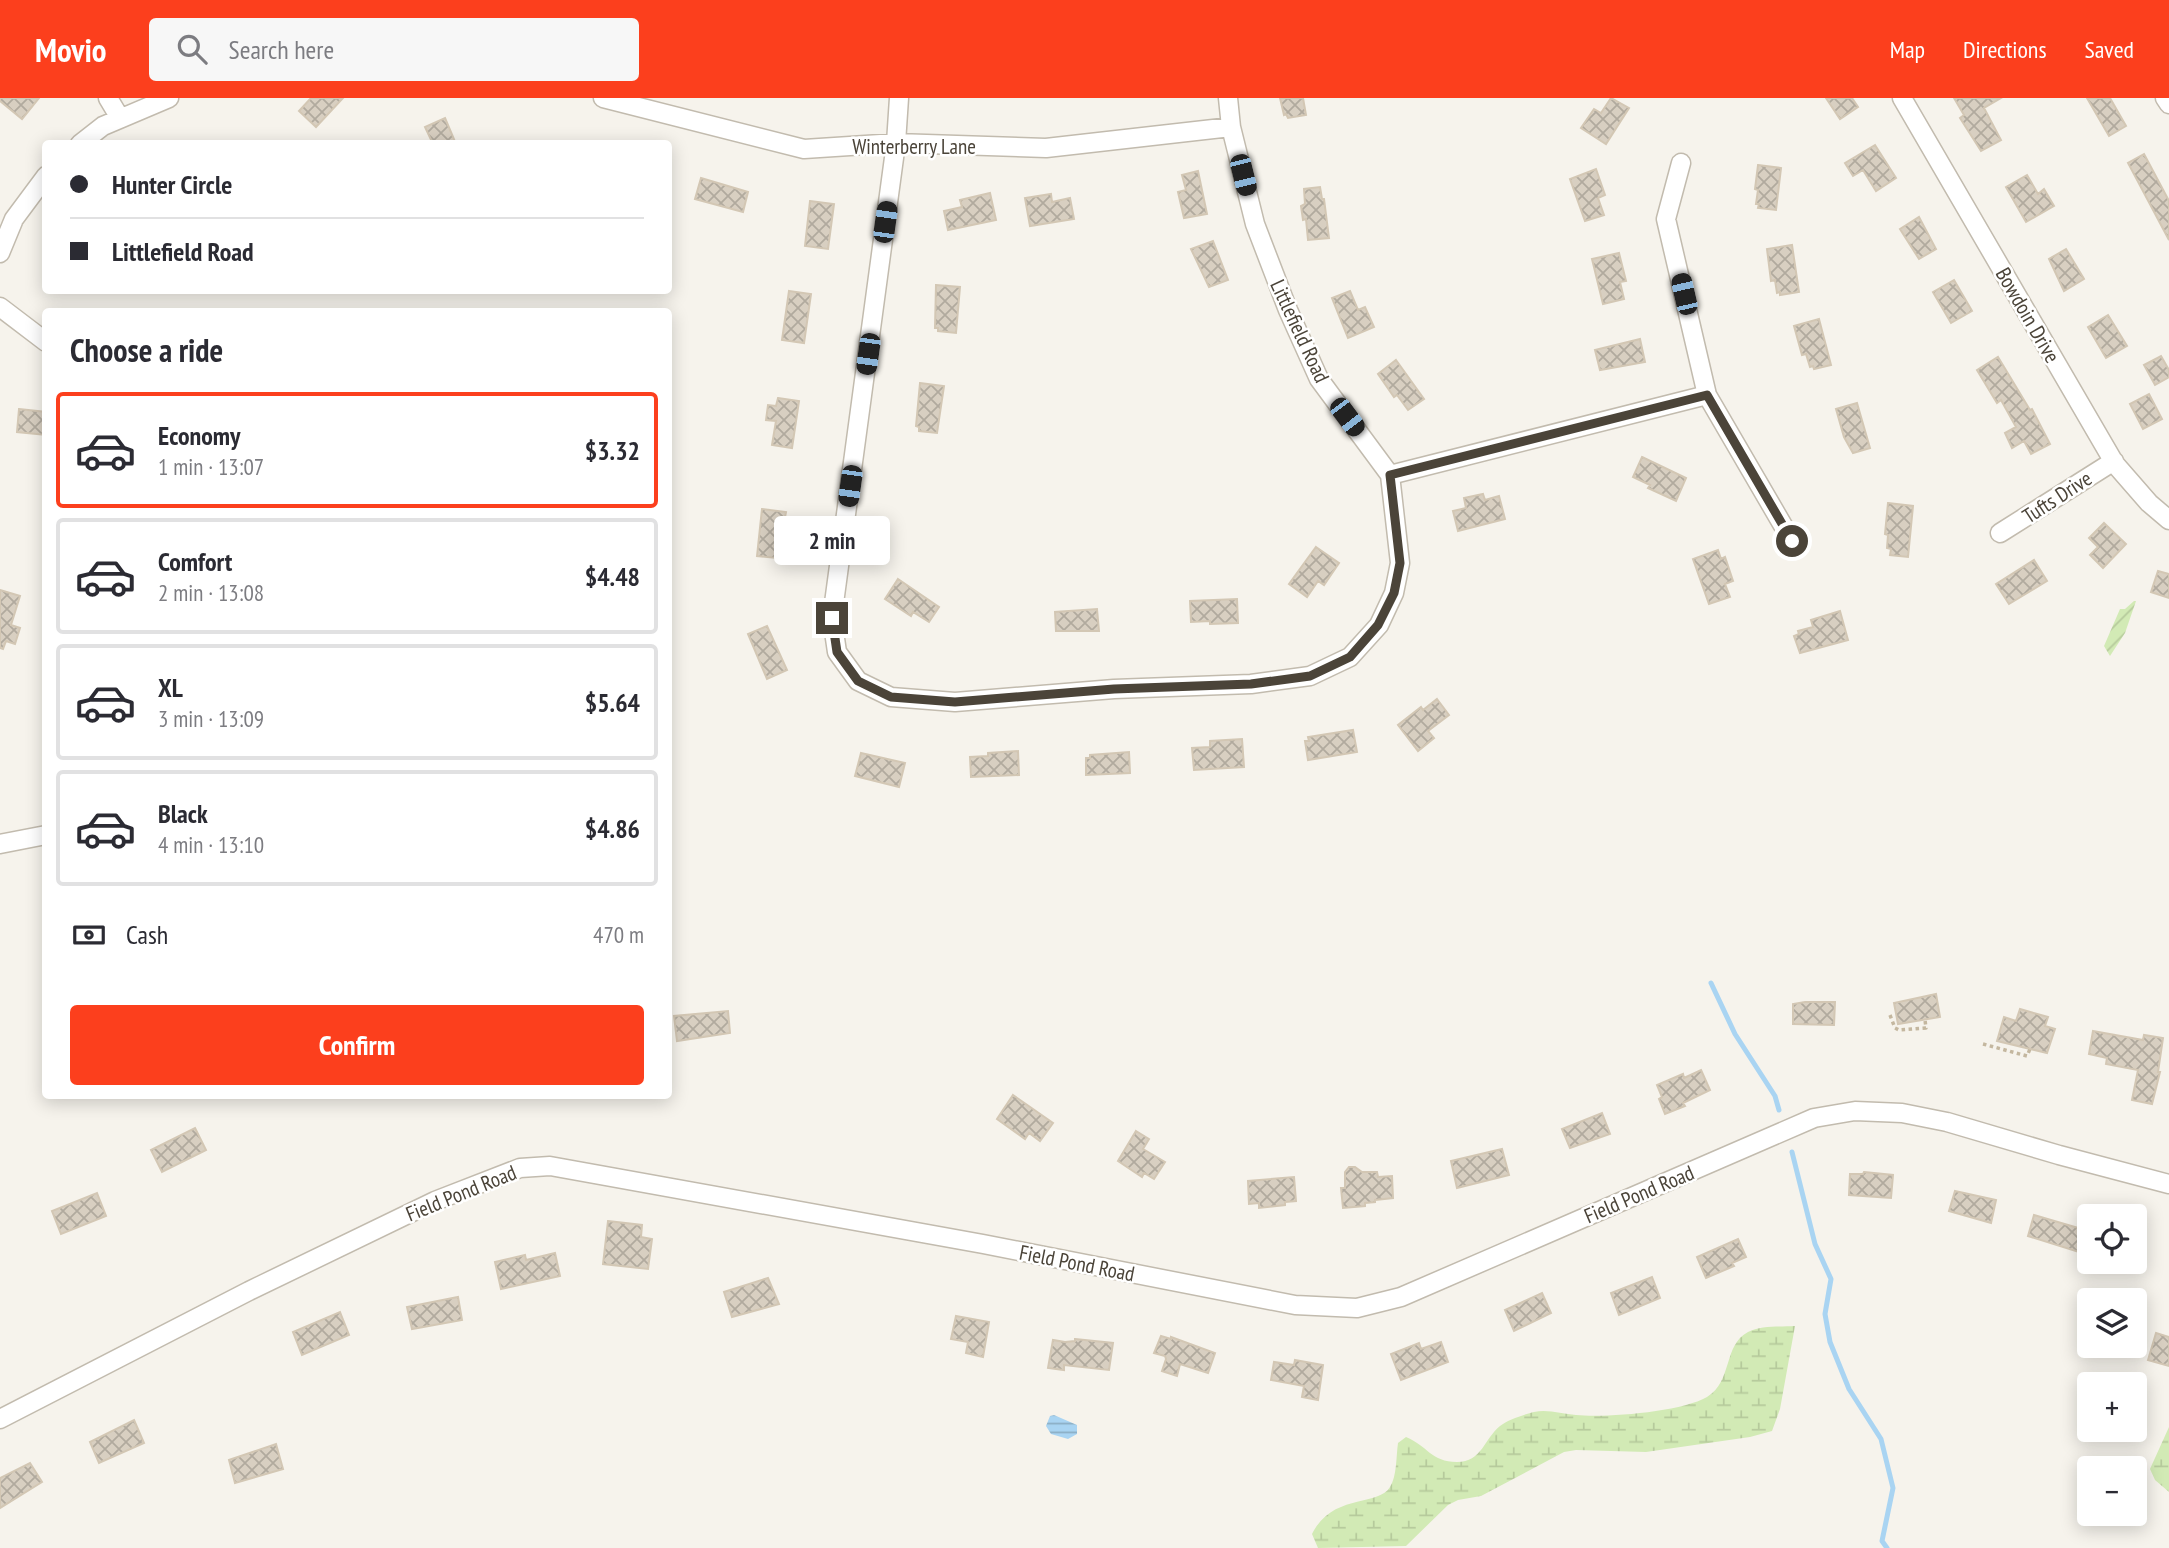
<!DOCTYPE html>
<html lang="en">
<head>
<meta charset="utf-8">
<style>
	body { margin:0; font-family:"PT Sans Narrow",sans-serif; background:#f7f7f7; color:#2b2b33; height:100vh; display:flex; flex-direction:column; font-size:26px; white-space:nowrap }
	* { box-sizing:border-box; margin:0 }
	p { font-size:23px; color:#7c7c81 }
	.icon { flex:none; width:38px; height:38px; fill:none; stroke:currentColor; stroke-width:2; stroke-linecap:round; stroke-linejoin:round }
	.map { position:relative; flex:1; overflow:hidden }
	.side { position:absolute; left:42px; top:210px; width:630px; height:791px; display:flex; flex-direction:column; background:#fff; border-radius:7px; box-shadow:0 4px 18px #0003 }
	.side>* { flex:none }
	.hud { position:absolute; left:42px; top:42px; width:630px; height:154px; border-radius:7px; box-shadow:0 4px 18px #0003; display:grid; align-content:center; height:154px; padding:0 28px; background:#fff }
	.controls { position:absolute; left:2077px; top:1106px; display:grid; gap:14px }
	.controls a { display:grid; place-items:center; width:70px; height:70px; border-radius:7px; background:#fff; box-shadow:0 4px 18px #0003; font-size:35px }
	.end { position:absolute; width:32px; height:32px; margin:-16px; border:9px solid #4b4439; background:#fff; box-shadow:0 0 0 4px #fff }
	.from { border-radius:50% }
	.bubble { position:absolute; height:49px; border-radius:7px; background:#fff; box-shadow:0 4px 18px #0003; font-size:23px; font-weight:600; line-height:49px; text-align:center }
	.car { position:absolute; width:21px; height:42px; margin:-21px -10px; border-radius:9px; box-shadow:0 0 5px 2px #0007; background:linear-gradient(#222 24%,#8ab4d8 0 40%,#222 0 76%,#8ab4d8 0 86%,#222 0) }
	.hud b { display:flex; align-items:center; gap:24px; height:66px; font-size:26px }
	.hud b+b { border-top:2px solid #e1e1e2 }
	.hud i { width:18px; height:18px; background:#2b2b33 }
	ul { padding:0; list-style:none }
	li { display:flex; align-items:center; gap:21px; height:116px; margin:0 14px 10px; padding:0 14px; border:4px solid #e1e1e2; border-radius:7px }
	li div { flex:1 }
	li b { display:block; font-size:26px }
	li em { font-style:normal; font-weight:600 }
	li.active { border-color:#fc3f1d }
	li>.icon { width:63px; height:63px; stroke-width:1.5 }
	h2 { padding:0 28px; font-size:32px; line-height:84px }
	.pay { display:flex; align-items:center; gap:18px; height:77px; padding:0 28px; font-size:26px }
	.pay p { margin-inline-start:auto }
	.action { display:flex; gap:14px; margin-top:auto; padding:14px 28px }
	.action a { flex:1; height:80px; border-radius:7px; background:#fc3f1d; color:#fff; font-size:28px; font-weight:600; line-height:80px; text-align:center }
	header { display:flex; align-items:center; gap:42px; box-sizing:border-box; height:98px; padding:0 35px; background:#fc3f1d; color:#fff }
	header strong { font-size:33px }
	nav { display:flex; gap:38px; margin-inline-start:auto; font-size:24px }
	.search { width:490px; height:63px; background:#f7f7f7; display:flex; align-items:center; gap:18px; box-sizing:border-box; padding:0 24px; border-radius:7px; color:#7c7c81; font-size:26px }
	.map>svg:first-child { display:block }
	.wetland { fill:url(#wetland-marsh) }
	.garden { fill:url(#garden-furrows) }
	.water { fill:url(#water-rules) }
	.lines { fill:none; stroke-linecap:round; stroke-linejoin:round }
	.stream { stroke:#a9d4f2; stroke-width:5 }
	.building { fill:url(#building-cross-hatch); stroke:#d3c7b4; stroke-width:2 }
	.minor-casing { stroke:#c2bbae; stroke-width:21 }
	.path { stroke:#c4b79f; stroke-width:3.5; stroke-dasharray:3.5 3.5; stroke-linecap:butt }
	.minor { stroke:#fff; stroke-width:18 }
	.route { stroke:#4b4439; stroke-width:9 }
	.labels { text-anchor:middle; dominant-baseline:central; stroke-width:5; stroke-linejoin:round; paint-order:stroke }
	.street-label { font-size:21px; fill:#4b4439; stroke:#fff }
</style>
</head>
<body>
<header>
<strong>Movio</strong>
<div class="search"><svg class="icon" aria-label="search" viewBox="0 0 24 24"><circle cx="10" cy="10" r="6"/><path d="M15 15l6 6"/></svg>Search here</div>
<nav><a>Map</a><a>Directions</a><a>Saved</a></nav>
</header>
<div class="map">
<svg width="2169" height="1450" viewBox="0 0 2169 1450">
	<defs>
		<pattern id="wetland-marsh" width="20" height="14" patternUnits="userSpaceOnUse" patternTransform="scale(1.75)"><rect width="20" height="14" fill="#d2eab5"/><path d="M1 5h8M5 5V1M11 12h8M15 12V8" fill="none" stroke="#b6ca9c"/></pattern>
		<pattern id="garden-furrows" width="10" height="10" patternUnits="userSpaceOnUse" patternTransform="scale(1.75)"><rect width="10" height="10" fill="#d2eab5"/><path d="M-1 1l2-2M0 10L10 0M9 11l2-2" fill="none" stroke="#b6ca9c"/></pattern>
		<pattern id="water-rules" width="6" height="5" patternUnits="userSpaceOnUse" patternTransform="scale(1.75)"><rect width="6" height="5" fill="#a9d4f2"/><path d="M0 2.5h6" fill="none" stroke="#8caec5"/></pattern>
		<pattern id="building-cross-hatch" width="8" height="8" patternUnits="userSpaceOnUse" patternTransform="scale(1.75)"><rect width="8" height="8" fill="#d8cfc1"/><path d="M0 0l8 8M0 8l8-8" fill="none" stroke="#b1aa9e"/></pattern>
	</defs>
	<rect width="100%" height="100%" fill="#f6f3ec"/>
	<path class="wetland" d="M1795 1228 1780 1311 1772 1333 1750 1339 1646 1354 1576 1352 1564 1354 1481 1398 1458 1402 1448 1407 1406 1448 1318 1450 1312 1436C1332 1395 1378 1409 1390 1389 1397 1378 1396 1359 1398 1345L1406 1339C1428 1348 1431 1364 1457 1364 1482 1364 1484 1341 1500 1328 1507 1322 1525 1316 1534 1314 1548 1311 1562 1316 1576 1317 1606 1320 1681 1314 1707 1299 1733 1283 1723 1247 1748 1234 1761 1227 1781 1229 1795 1228Z
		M2169 1329V1394L2155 1382 2150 1371Z"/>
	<path class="garden" d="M2134 503H2136L2125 535 2110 558 2104 548 2120 511H2125Z"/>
	<path class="water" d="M1054 1317 1077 1327V1336L1068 1341 1051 1336 1046 1328 1050 1318Z"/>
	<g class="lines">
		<path class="stream" d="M1711 885 1735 936 1775 998 1779 1012
			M1792 1054 1815 1146 1831 1181 1825 1216 1830 1244 1849 1291 1881 1341 1893 1390 1882 1443 1887 1450"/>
	</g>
	<path class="building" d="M0 0H39L22 21 0 3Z
		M311 0H343L316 29 299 13Z
		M1280 0H1303L1306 17 1288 20 1286 16 1284 17Z
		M1611 0 1629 10 1606 46 1581 30 1594 11 1601 15Z
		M1826 0H1852L1858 9 1840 21Z
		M1954 0H2001L1984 10 2001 42 1981 53 1960 20 1964 17Z
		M2087 0H2110L2126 28 2109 38Z
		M445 20 456 46H433L425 29Z
		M1875 47 1896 80 1876 93 1863 72 1853 78 1845 65Z
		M2144 56 2169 103V142L2128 65Z
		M1758 67 1781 70 1776 112 1758 110 1759 106H1756L1758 92 1755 91Z
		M1596 71 1605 97 1598 100 1604 117 1585 123 1570 81Z
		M1198 73 1207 116 1184 120 1178 94 1186 92 1182 77Z
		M2027 77 2038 96 2044 91 2054 108 2026 124 2006 89Z
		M701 80 748 94 743 114 695 101Z
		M1320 89 1322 101H1324L1329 140 1308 142 1306 121 1303 122 1301 108 1305 106 1304 91Z
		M990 95 996 122 948 132 944 113 962 109 960 102Z
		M1051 96 1052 104 1070 100 1074 121 1030 128 1025 100Z
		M810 103 834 106 828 151 805 148Z
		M1919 119 1936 151 1919 161 1900 131Z
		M1213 143 1228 182 1209 189 1191 151Z
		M1792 147 1799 194 1780 197V194L1777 195 1775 182 1771 183 1767 151Z
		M2066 151 2084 181 2064 193 2049 161Z
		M1619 155 1626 183 1620 184 1624 201 1603 206 1592 161Z
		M1954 182 1972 213 1951 225 1933 194Z
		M936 187 960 189 956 235 938 233V230H935Z
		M789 193 811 196 804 245 782 242Z
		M1350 193 1358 212 1365 209 1374 229 1348 240 1332 200Z
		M2108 217 2127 248 2106 260 2088 229Z
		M1819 221 1831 267 1814 271 1813 268 1810 269 1806 256 1802 257 1794 228Z
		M1640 241 1645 264 1600 272 1595 252Z
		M2161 258 2169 272V279L2155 287 2144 267Z
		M1998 259 2030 312 2032 311 2050 346 2031 356 2024 343 2012 350 2005 335 2016 329 2001 302 1997 305 1977 272Z
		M1396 262 1424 301 1408 312 1397 297 1394 299 1378 276Z
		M920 285 944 288 937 335 919 333V329L916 328Z
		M2149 296 2162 321 2143 331 2130 306Z
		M778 300 799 303 792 350 772 347 776 323 766 322 768 307 776 308Z
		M1857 305 1870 350 1853 355 1844 339 1836 311Z
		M19 311 46 314V337L17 334Z
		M1642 359 1686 380 1676 403 1648 390 1650 387 1633 379Z
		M1483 396 1485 402 1499 398 1505 421 1458 433 1453 413 1466 410 1464 400Z
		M1888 405 1913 408 1908 459 1890 457 1891 451 1887 450 1888 437 1885 436Z
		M762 411 786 414 777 460 757 458Z
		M2104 425 2126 446 2103 470 2090 457 2098 449 2089 440Z
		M1316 449 1339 465 1324 487 1318 483 1307 499 1289 486Z
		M1718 452 1721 461 1725 459 1733 483 1725 486 1730 499 1709 506 1693 461Z
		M2034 462 2047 483 2009 506 1996 486Z
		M2158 473 2169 476V500L2151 494Z
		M898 481 939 509 929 524 913 514 911 518 885 501Z
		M0 492 20 498 11 527 20 530 15 546 6 543 3 551 0 550Z
		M1237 501 1238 525 1210 526V523L1191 524 1190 503Z
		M1097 511 1099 533H1056L1055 514Z
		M1840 513 1848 542 1800 555 1794 538 1799 536 1798 533 1813 529 1811 522Z
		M767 528 787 572 767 581 748 536Z
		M1437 601 1449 617 1428 633 1434 640 1418 653 1398 627 1421 609 1423 612Z
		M1353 632 1357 654 1308 662 1305 643H1309L1308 639Z
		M1242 641 1244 669 1194 672 1192 650 1210 649V643Z
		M1018 653 1019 677 971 679 970 659 988 658V655Z
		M1129 654 1130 675 1086 677V660H1090V657Z
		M861 655 905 665 899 689 855 678Z
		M1936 896 1940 919 1898 926 1894 905Z
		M1805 904H1835L1834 927 1793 926V906Z
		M2020 911 2048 919 2045 928 2055 931 2047 955 1997 943 2004 919 2016 923Z
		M728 913 730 935 677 943 674 918Z
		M2093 933 2143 942 2144 937 2163 940 2158 974H2160L2152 1006 2132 1002 2138 972 2106 966 2107 960 2089 956Z
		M1701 972 1710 992 1683 1005 1685 1008 1665 1016 1659 1001 1662 999 1657 987 1683 976 1684 980Z
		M1013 997 1053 1025 1040 1043 1029 1035 1025 1041 997 1021Z
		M1602 1015 1610 1036 1570 1050 1562 1031Z
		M195 1030 206 1052 162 1074 151 1052Z
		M1136 1033 1149 1041 1143 1051 1165 1064 1154 1081 1144 1075 1142 1079 1118 1063Z
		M1502 1051 1509 1077 1457 1090 1451 1063Z
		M1349 1069H1355L1362 1074H1377L1378 1079 1392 1078 1393 1100 1375 1102V1104L1365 1105V1108L1343 1110 1341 1090H1345V1074Z
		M1864 1074 1893 1077 1891 1100 1849 1097 1850 1076H1863Z
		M1294 1079 1296 1103 1285 1104V1107L1259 1110V1105L1249 1106 1248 1083Z
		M1955 1093 1996 1102 1991 1125 1949 1113Z
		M97 1095 106 1118 61 1136 52 1113Z
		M2034 1117 2085 1132 2079 1154 2028 1138Z
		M608 1123 642 1127 641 1139 652 1141 648 1171 603 1166Z
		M1738 1141 1746 1159 1732 1165 1734 1168 1706 1180 1697 1159Z
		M555 1155 560 1178 501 1191 495 1164 525 1157 526 1162Z
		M1652 1179 1660 1200 1619 1217 1611 1195Z
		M768 1180 779 1206 732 1219 724 1194Z
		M1542 1195 1551 1215 1514 1233 1505 1212Z
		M458 1199 462 1222 412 1231 407 1209Z
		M340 1214 349 1237 302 1257 293 1234Z
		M956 1218 989 1224 983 1259 966 1255 968 1244 951 1241Z
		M2156 1235 2169 1239V1268L2148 1262Z
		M1161 1238 1171 1241V1239L1215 1255 1208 1275 1180 1266 1177 1278 1162 1273 1166 1261 1165 1258 1154 1255Z
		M1075 1241 1113 1245 1109 1272 1064 1267V1272L1048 1270 1053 1242 1065 1244 1075 1243Z
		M1441 1244 1448 1264 1401 1282 1391 1256 1419 1245 1421 1251Z
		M1295 1262 1323 1267 1318 1302 1302 1299 1304 1288 1271 1282 1274 1264 1294 1267Z
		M134 1322 144 1345 99 1365 90 1344Z
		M276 1346 283 1371 235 1385 229 1362Z
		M30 1365 42 1384 0 1410V1380Z"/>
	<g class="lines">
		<defs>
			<path id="minor" d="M108 0 120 20
				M603 0 804 51 896 45 1046 50 1231 29
				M899 0 896 45 832 520 837 554 858 583 891 599 955 604 1114 591 1251 586 1310 578 1350 559 1379 527 1394 495 1400 465 1390 377 1319 281 1288 212 1255 126 1231 29 1228 0
				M1902 0 2115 366 2149 405 2169 422
				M2165 0 2169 6
				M80 46 103 28 169 0
				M1681 65 1666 121 1707 297 1792 443
				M0 155 14 121 46 78
				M0 209 46 244
				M1390 377 1707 297
				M2000 435 2114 363
				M0 746 46 737
				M0 1321 249 1193 435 1103 520 1070 550 1068 983 1146 1295 1207 1357 1210 1401 1199 1814 1020 1855 1013 1902 1015 1947 1024 2059 1057 2169 1086"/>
		</defs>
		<use href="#minor" class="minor-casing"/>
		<path class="path" d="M1890 917 1895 930 1899 932 1926 930 1925 922
			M1983 946 2027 958 2030 951"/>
		<use href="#minor" class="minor"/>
	</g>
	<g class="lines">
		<path class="route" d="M832 520 837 554 858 583 891 599 955 604 1114 591 1251 586 1310 578 1350 559 1378 527 1394 495 1400 465 1390 377 1707 297 1792 443"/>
	</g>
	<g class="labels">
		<g class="street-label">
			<text x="914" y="48">Winterberry Lane</text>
			<text transform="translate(2028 217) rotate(60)">Bowdoin Drive</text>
			<text transform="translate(1300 233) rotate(65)">Littlefield Road</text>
			<text transform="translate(2057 399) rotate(-33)">Tufts Drive</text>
			<text transform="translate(461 1095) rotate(-22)">Field Pond Road</text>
			<text transform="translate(1639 1096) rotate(-23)">Field Pond Road</text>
			<text transform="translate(1077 1165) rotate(11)">Field Pond Road</text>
		</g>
	</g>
</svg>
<div class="controls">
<a><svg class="icon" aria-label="locate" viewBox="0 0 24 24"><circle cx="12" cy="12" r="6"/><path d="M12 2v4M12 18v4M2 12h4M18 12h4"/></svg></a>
<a><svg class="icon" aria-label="layers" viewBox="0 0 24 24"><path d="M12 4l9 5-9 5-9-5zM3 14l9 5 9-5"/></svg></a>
<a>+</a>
<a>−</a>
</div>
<i class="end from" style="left:1792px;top:443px"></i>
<i class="end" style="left:832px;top:520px"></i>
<div class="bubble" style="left:774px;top:418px;width:116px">2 min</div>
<i class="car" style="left:1243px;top:77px;rotate:166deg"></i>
<i class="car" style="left:885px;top:124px;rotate:8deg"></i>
<i class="car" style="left:1684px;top:196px;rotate:347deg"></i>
<i class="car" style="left:868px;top:256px;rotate:188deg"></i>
<i class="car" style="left:1347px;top:319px;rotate:143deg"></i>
<i class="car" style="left:850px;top:388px;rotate:188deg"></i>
<div class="hud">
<b><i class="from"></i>Hunter Circle</b>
<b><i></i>Littlefield Road</b>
</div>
<section class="side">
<h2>Choose a ride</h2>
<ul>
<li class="active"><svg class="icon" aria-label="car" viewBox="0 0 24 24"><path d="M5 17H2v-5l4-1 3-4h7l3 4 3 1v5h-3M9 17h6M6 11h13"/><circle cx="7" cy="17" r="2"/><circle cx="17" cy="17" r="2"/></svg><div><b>Economy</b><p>1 min · 13:07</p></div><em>$3.32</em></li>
<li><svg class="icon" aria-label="car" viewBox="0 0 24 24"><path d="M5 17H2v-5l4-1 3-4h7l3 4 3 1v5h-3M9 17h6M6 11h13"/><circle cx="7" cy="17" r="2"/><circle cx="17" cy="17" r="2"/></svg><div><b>Comfort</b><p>2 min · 13:08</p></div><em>$4.48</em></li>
<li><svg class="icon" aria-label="car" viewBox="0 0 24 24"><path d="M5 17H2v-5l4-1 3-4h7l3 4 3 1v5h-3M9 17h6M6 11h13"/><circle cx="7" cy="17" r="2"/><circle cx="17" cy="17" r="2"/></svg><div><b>XL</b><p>3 min · 13:09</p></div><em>$5.64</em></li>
<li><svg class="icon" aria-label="car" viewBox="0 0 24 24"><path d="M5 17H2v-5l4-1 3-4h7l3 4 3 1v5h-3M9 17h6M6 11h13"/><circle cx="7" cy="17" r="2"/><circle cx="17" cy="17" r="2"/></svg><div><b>Black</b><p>4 min · 13:10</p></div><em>$4.86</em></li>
</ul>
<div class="pay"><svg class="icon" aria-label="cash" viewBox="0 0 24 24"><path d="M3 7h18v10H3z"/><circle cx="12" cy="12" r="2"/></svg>Cash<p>470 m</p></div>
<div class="action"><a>Confirm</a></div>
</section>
</div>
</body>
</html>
